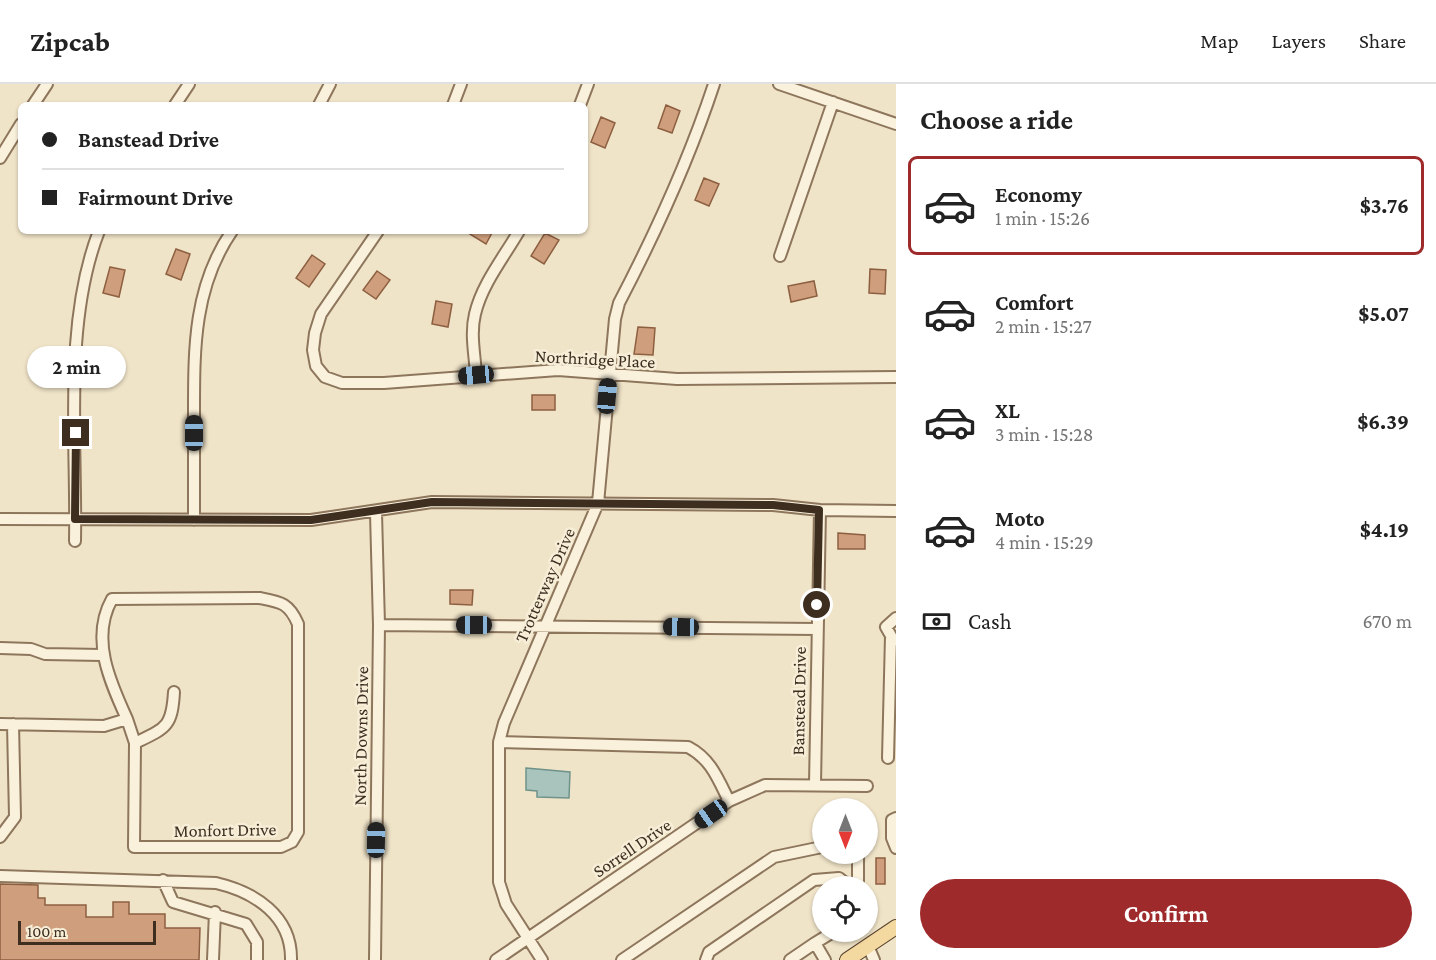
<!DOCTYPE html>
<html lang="en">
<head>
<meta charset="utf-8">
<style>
	body { margin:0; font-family:"Crimson Pro",serif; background:#f6f6f6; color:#222; height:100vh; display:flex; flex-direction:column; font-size:22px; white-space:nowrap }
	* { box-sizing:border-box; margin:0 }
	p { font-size:20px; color:#767676 }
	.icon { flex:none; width:33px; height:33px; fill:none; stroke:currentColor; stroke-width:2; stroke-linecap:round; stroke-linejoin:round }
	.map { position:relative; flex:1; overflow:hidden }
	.drawer { display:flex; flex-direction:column; background:#fff; width:540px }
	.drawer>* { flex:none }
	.hud { position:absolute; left:18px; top:18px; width:570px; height:132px; border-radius:9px; box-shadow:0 2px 4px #0004; display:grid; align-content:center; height:132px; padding:0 24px; background:#fff }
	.needle { width:39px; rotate:180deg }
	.buttons { position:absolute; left:812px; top:714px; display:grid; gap:12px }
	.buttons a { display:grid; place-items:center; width:66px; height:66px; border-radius:50%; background:#fff; box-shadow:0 2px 4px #0004; font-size:30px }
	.scale { position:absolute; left:18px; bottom:15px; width:138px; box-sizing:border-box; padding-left:6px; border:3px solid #3d2e20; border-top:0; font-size:16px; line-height:21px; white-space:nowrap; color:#3d2e20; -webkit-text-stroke:4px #f7eed8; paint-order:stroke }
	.end { position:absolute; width:27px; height:27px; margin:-14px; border:8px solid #3d2e20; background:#fff; box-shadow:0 0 0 3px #fff }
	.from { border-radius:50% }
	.bubble { position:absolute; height:42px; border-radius:21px; background:#fff; box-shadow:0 2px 4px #0004; font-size:20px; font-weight:700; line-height:42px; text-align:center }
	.car { position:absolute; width:18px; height:36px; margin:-18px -9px; border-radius:8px; box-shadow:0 0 4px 2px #0007; background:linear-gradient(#222 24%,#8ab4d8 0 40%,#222 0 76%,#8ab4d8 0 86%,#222 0) }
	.hud b { display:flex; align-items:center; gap:21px; height:57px; font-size:22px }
	.hud b+b { border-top:2px solid #e0e0e0 }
	.hud i { width:15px; height:15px; background:#222 }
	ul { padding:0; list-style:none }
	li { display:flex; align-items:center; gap:18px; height:99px; margin:0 12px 9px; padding:0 12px; border:3px solid transparent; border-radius:9px }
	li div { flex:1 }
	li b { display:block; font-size:22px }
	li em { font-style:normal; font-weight:700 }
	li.active { border-color:#9e2a2b }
	li>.icon { width:54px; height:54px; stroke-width:1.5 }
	h2 { padding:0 24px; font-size:27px; line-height:72px }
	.pay { display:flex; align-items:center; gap:15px; height:66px; padding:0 24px; font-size:22px }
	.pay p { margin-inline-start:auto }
	.primary-button { display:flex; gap:12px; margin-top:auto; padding:12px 24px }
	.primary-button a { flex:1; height:69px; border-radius:36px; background:#9e2a2b; color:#fff; font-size:24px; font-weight:700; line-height:69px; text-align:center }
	header { display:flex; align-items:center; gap:36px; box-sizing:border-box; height:84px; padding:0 30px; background:#fff; border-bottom:2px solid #e0e0e0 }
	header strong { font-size:28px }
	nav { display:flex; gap:33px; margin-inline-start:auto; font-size:21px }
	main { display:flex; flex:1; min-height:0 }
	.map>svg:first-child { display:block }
	.water { fill:#a9c4bc; stroke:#6f938a; stroke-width:1.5 }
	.building { fill:#cf9f7d; stroke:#8d5f41; stroke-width:1.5 }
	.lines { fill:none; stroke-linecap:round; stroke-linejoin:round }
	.minor-casing { stroke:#8d765c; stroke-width:14 }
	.major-casing { stroke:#5b4430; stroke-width:16 }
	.minor { stroke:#faf1dc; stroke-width:10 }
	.major { stroke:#f3d9a0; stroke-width:14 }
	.route { stroke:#3d2e20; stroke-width:8 }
	.labels { text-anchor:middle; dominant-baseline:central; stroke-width:5; stroke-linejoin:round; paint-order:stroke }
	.street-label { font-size:18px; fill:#3d2e20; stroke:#f7eed8 }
</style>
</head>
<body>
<header>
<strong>Zipcab</strong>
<nav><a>Map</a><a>Layers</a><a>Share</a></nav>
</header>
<main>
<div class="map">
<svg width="896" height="876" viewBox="0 0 896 876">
	<rect width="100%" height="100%" fill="#f0e4c8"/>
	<path class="water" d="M526 684 570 688 569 714 537 713V707L526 706Z"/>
	<path class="building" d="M666 21 680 27 672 49 658 44Z
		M601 33 615 39 605 64 591 58Z
		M704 94 719 100 709 122 695 116Z
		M465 147H493L486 160Z
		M545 149 559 156 544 180 531 172Z
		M176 165 190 170 181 196 166 190Z
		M312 171 325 180 309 203 296 194Z
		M110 183 125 186 119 213 103 209Z
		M870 185 886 186 885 210 869 209Z
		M377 187 390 196 376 215 363 206Z
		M814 197 817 212 791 218 788 202Z
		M436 217 452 220 448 243 432 240Z
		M638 243 655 244 653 271 634 270Z
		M532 311H555V326H532Z
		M838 449 865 451V465H838Z
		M450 506H473L472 521 450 520Z
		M876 774H885V800H876Z
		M0 800 38 801V814H45V821H86V833H113V818H129V830H165V844H200L199 876H0Z"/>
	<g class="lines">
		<defs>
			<path id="minor" d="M779 0 896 40
				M33 21 47 0
				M175 21 189 0
				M319 21 330 0
				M453 21 461 0
				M580 21 588 0
				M0 74 21 40
				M378 147 321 230 315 249 313 266 316 282 325 293 342 299H384L558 286 677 295 896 293
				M780 172 833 18
				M476 291C475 271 470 250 475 230 482 200 504 173 519 147
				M0 435 311 436 432 418 773 421 820 426 896 427
				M194 436C194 400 194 363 194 327 194 263 194 202 232 147
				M75 457C77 358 63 239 99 147
				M379 541 817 545
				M894 557 886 543 896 534
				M0 564 31 565 45 570 102 571
				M127 635C110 598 90 554 112 515L260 514C281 518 289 519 298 540V748L292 758 281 763H134L135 659C166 644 172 643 174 608
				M0 640 104 642 127 635 135 659
				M499 658 688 663C711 675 718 695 729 717
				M888 674 891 552
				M815 700 820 426
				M896 734 892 736V754L896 764
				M0 753 15 733 13 640
				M0 792 216 799C255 808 292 832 291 876
				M163 796 173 818 246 840 257 858V876
				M858 802V770
				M868 862 874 876
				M213 876 215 828
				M375 876 379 541 376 429
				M496 876 729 717 765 701 867 702
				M542 876 506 820 499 798V658L504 639 598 419 615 235 619 219C656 148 689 76 714 0
				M622 876 774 773 822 763
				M706 876 709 868 814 796 839 794 849 802
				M790 876 815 859
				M825 876 815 859 833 848"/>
			<path id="major" d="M847 876 896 843"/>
		</defs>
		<use href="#minor" class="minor-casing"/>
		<use href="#major" class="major-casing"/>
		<use href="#minor" class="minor"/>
		<use href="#major" class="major"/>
	</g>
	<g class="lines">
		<path class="route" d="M76 349 75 435 311 436 432 418 773 421 819 426 817 521"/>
	</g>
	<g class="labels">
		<g class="street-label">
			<text transform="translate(595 275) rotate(3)">Northridge Place</text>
			<text transform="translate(545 501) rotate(-66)">Trotterway Drive</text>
			<text transform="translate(799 617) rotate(-89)">Banstead Drive</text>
			<text transform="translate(361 652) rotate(-89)">North Downs Drive</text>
			<text transform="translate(225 746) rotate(-1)">Monfort Drive</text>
			<text transform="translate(632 764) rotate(-34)">Sorrell Drive</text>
		</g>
	</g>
</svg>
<div class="buttons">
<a><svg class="needle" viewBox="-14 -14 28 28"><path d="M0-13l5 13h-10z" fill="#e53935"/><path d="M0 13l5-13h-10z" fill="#767676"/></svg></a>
<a><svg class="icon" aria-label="locate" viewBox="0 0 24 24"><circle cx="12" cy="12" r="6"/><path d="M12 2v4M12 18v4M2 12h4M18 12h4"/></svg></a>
</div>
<div class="scale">100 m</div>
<i class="end from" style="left:817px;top:521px"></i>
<i class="end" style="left:76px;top:349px"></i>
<div class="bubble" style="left:27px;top:262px;width:99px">2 min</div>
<i class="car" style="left:476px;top:291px;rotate:265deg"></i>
<i class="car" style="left:607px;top:312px;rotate:5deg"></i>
<i class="car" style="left:194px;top:349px;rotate:0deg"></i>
<i class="car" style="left:474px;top:541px;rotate:270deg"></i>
<i class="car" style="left:681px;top:543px;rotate:271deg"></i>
<i class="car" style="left:711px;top:730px;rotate:235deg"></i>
<i class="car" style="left:376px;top:756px;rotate:1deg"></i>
<div class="hud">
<b><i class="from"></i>Banstead Drive</b>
<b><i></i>Fairmount Drive</b>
</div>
</div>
<section class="drawer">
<h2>Choose a ride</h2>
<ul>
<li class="active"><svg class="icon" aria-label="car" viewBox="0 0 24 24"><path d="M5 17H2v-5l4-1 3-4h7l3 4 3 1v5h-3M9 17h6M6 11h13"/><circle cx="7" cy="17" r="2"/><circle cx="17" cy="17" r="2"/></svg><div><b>Economy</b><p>1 min · 15:26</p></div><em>$3.76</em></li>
<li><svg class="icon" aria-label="car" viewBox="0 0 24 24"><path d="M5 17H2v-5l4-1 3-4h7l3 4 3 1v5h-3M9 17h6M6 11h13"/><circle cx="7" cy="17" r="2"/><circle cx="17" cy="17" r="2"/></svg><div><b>Comfort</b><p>2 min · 15:27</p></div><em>$5.07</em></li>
<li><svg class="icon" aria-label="car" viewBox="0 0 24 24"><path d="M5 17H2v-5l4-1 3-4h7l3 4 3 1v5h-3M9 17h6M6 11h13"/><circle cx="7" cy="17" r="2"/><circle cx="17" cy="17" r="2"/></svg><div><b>XL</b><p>3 min · 15:28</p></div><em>$6.39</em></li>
<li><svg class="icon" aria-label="car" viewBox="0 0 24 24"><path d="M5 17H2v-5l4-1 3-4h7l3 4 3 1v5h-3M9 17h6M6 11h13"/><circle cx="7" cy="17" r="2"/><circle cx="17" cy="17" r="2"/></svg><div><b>Moto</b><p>4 min · 15:29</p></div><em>$4.19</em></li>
</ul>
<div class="pay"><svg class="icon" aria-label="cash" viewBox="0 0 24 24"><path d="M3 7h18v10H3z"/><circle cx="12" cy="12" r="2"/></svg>Cash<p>670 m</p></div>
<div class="primary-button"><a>Confirm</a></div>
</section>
</main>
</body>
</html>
